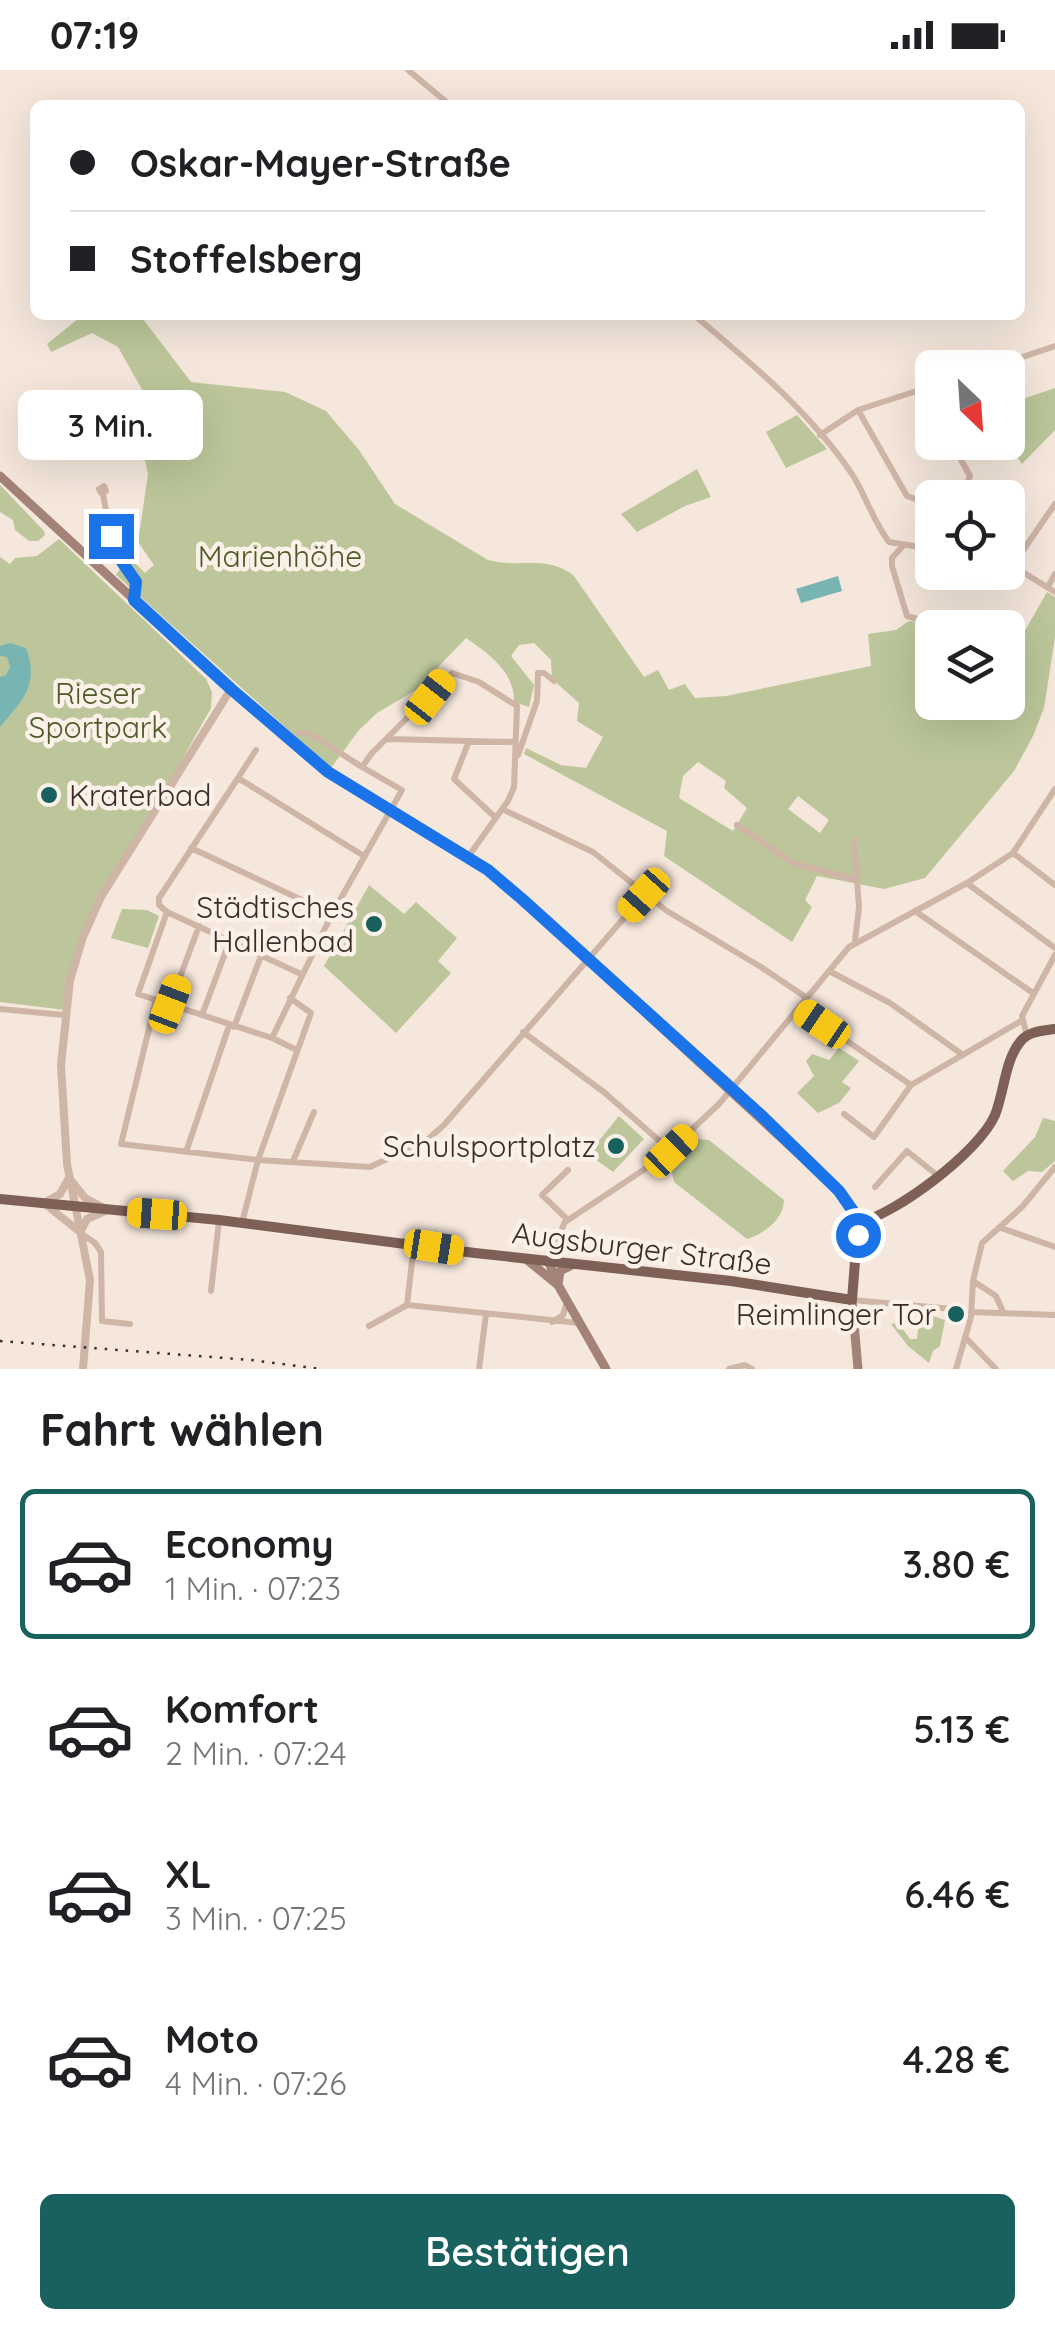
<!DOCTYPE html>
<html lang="de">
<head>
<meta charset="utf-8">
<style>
	body { margin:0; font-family:Quicksand,sans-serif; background:#f2f2f2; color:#202124; height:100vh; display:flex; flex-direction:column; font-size:38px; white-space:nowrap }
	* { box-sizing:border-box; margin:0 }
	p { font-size:32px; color:#757577 }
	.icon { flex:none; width:55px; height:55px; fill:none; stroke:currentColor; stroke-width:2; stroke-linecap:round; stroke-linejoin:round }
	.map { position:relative; height:1299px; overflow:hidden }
	.side { display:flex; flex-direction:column; background:#fff; flex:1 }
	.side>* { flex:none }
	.top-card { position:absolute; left:30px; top:30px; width:995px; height:220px; border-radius:15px; box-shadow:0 10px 40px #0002; display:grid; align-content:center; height:220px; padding:0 40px; background:#fff }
	.needle { width:65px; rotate:155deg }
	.controls { position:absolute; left:915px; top:280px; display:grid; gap:20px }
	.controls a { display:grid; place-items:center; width:110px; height:110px; border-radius:15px; background:#fff; box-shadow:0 10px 40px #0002; font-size:50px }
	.end { position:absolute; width:45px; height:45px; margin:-22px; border:12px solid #1a73e8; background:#fff; box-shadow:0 0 0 5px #fff }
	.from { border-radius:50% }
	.bubble { position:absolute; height:70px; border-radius:15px; background:#fff; box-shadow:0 10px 40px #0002; font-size:32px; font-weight:600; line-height:70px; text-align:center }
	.car { position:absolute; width:30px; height:60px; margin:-30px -15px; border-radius:12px; box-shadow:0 0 8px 2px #0007; background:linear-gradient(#f5c518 24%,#345 0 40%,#f5c518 0 76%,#345 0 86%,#f5c518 0) }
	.top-card b { display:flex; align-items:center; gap:35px; height:95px; font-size:38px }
	.top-card b+b { border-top:2px solid #e0e0e0 }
	.top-card i { width:25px; height:25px; background:#202124 }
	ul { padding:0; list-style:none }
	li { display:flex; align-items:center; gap:30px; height:150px; margin:0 20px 15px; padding:0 20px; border:5px solid transparent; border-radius:15px }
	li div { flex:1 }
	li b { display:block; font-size:38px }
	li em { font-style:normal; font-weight:600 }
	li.selected { border-color:#18615e }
	li>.icon { width:90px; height:90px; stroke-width:1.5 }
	h2 { padding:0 40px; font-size:45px; line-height:120px }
	.button { display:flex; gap:20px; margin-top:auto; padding:20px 40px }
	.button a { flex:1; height:115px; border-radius:15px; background:#18615e; color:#fff; font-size:40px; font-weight:600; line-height:115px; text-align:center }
	.status { display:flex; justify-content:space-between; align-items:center; height:70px; padding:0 50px; background:#fff; direction:ltr }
	.status svg { height:28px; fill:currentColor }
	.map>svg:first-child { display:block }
	.green { fill:#bcc69a; fill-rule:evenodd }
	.water { fill:#78b5b2 }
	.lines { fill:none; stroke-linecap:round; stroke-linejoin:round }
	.minor { stroke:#cfb5a6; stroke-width:6 }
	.tertiary { stroke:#cfb5a6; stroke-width:8 }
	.secondary { stroke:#a38377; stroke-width:9 }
	.primary { stroke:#7e6057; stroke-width:10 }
	.rail { stroke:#3a2c28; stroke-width:2.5; stroke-dasharray:2.5 8; stroke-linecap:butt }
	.route { stroke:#1a73e8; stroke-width:12 }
	.poi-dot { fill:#18615e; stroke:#fcf1e9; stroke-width:4 }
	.labels { text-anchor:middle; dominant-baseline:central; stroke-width:9; stroke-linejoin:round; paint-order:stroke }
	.park-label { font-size:30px; fill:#4e5b29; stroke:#fcf1e9 }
	.poi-label { font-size:30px; fill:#3a2c28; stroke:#fcf1e9; text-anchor:end }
	.street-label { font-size:30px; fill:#3a2c28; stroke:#fcf1e9 }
</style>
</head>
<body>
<div class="status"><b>07:19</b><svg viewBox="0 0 49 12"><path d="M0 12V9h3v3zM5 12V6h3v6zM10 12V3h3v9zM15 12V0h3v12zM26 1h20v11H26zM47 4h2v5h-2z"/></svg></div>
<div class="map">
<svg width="1055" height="1299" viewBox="0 0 1055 1299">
	<rect width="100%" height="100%" fill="#f5e7dc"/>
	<path class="green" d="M83 245H140L191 312 285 322 326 341 359 380 395 434 488 490C520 499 546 484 574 506L644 607 658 600 669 620 685 614 695 628 726 626 871 596 868 564 896 560 909 551 967 557 932 558V632H1008V565L1026 559 1047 522 1055 527V567L1044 638 1033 666 1014 701 925 808 884 819 817 806 805 830 812 837 792 872 664 786 667 761 524 684 526 678 561 695 586 698 603 667 577 651 579 633 552 609 551 590 534 573 519 575 511 586 534 615 529 637 514 632C515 602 489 584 466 568L416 620 377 643 359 660 331 698 116 505 128 486 145 503 154 495 138 472 148 404 143 381 148 330 118 277 92 263 51 282 47 274ZM698 692 726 711 724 718 747 738 733 761 679 728 683 706ZM798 726 829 750 820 763 788 739Z
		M1055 318V360L1022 394 1007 373 1008 334Z
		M797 345 827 379 786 398 766 362Z
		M697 399 711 427 685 436 637 462 621 444Z
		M0 415 44 461 45 465 38 471H29L15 460 13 450 0 442Z
		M59 469 206 609 212 622 211 638 83 867 65 940 0 932V487L10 494 15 488 37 486Z
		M369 815 404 844 416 832 457 868 438 891 451 903 396 963 324 896Z
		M122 839 147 840 159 846 148 878 111 868Z
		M839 978 859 991 842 1012 851 1018 839 1033 818 1043 797 1023 814 1006 806 991 812 984 829 990Z
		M619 1046 644 1069 613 1102 588 1084Z
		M1043 1048 1055 1051V1091L1042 1102 1028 1101 1013 1111 1003 1101 1035 1067Z
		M699 1069 709 1070 784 1130C784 1149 764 1164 747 1169L674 1112 671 1098 691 1073Z
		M920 1242 945 1250 940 1276 933 1281 929 1293 908 1276 891 1254 898 1253 910 1269H917Z"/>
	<path class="water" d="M838 506 842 521 801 533 796 519Z
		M10 573 26 578C40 615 22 631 0 657V607L6 605 10 597 7 587 0 586V576Z"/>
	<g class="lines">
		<path class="minor" d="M408 0 450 35
			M694 245C751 293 810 342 852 404 866 426 873 451 889 472L932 479
			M990 298 1055 276
			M917 321 932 346
			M858 340 907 426 932 435
			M820 365 858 340 932 316
			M951 372 970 406 961 428
			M104 416 106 421 101 423 99 419Z
			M103 424 111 467 118 486 136 512 134 529
			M902 477 892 488V496L907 546 921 550 988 556
			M1008 493 1055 522
			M1013 495 1055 434
			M1048 517 1055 504
			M988 556 995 551 1000 558
			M299 663 311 664 362 697
			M387 669 514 672
			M469 671 454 709 496 748
			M256 680 238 708 364 786
			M518 685 537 631 538 603H544L554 611
			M238 708 159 828V835L167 842 301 904
			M502 739 593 782 667 841 761 897 807 928
			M737 755 793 793 857 810
			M854 770 859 837 855 871
			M191 778 332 844
			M1013 783 1055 815
			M968 814 1055 878
			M915 841 1033 923
			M167 842 138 924 272 968
			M829 901 890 933 963 985
			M156 930 121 1074 258 1090 370 1097 426 1071 444 1055 644 825
			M170 934 199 856
			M799 938 911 1015 1021 951
			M0 939 64 945
			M202 945 230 870
			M234 957 261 886
			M523 962 605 1023 671 1081
			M1027 966 1022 946 1055 885
			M297 980 272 968 332 844 402 720 362 697 372 683 452 603 479 612 517 636 514 717 508 731 468 787
			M844 1044 874 1067 911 1015
			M186 1082 229 956
			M293 1091 314 1042
			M875 1117 907 1081 937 1105
			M568 1150 542 1125 568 1100
			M242 1153 258 1090 311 943 290 928
			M1001 1158 1055 1177
			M82 1164 95 1173 101 1182 102 1251 130 1254
			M548 1190 565 1152 660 1089 719 1034 849 877 967 813 1013 783 1055 719
			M973 1211 996 1226 1003 1242
			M211 1221 219 1151
			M814 1225 815 1247 834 1239
			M852 1230 953 1239
			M407 1235 414 1174
			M971 1242 1055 1245
			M552 1252 563 1245 567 1232
			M369 1256 407 1235 579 1253
			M965 1267 996 1299
			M479 1299 486 1244
			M729 1299 745 1295 752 1299
			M956 1299 971 1247 973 1211 982 1173 1022 1137 1055 1097"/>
		<path class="tertiary" d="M82 1159 87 1149 105 1141
			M81 1163 44 1133 60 1124 69 1108 85 1128 102 1137
			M83 1299 90 1210 67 1094 61 995 70 910 83 867 101 827 231 619"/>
		<path class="secondary" d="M0 406 231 619 328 701 488 800 522 829 839 1121 856 1143 858 1153
			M526 1189 558 1215 560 1201 572 1195
			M548 1190 558 1215 606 1299
			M852 1230 858 1299"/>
		<path class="primary" d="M0 1129 219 1150 475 1183 731 1211 852 1230 858 1153C896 1144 979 1082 995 1045 1004 1023 1005 990 1020 972 1028 961 1042 961 1055 959"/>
		<path class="rail" d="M0 1271 251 1290 321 1299"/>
	</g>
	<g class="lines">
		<path class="route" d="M111 466 118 486 136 512 134 530 231 619 328 702 488 800 522 829 762 1046 839 1121 857 1147 858 1165"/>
	</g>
	<g class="poi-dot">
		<circle cx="49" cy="725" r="10"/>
		<circle cx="374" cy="854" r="10"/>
		<circle cx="616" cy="1076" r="10"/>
		<circle cx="956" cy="1244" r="10"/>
	</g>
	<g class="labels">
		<g class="park-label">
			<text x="280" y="486">Marienhöhe</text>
			<text x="98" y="623">Rieser<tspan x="98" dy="34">Sportpark</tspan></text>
		</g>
		<g class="poi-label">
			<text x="69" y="725" text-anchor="start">Kraterbad</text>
			<text x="354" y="837">Städtisches<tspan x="354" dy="34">Hallenbad</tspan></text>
			<text x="596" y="1076">Schulsportplatz</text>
			<text x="936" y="1244">Reimlinger Tor</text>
		</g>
		<g class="street-label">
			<text transform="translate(642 1178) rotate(7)">Augsburger Straße</text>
		</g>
	</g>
</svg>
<div class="controls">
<a><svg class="needle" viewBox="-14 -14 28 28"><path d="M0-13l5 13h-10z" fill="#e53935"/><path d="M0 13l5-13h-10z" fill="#757577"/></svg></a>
<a><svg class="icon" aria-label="locate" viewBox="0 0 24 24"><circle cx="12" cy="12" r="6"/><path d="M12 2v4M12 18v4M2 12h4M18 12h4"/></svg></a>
<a><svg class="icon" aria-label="layers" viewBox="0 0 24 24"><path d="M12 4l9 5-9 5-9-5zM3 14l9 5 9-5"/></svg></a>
</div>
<i class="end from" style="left:858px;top:1165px"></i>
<i class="end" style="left:111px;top:466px"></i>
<div class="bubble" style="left:18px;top:320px;width:185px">3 Min.</div>
<i class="car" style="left:430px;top:627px;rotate:38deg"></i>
<i class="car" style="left:644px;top:825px;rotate:222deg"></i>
<i class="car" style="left:170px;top:934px;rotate:21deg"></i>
<i class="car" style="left:822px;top:954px;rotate:304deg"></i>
<i class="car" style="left:671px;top:1081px;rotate:46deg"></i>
<i class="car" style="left:157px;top:1144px;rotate:274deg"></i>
<i class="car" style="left:434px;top:1177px;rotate:99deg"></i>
<div class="top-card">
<b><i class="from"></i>Oskar-Mayer-Straße</b>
<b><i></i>Stoffelsberg</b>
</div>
</div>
<section class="side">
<h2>Fahrt wählen</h2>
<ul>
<li class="selected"><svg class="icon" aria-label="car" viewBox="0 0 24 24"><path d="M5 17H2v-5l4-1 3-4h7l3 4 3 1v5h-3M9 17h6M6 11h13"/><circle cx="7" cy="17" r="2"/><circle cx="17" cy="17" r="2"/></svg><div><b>Economy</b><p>1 Min. · 07:23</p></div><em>3.80 €</em></li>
<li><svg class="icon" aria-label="car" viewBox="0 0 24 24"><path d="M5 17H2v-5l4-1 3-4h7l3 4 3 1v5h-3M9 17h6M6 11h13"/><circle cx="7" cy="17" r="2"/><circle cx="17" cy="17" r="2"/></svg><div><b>Komfort</b><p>2 Min. · 07:24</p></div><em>5.13 €</em></li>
<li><svg class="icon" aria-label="car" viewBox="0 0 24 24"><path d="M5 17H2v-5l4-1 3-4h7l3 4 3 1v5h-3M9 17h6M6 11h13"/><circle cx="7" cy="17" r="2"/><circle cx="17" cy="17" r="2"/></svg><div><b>XL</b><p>3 Min. · 07:25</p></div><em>6.46 €</em></li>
<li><svg class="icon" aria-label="car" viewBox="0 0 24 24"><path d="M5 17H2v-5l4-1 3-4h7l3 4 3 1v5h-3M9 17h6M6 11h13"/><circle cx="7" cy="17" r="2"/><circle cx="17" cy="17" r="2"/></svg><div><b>Moto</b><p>4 Min. · 07:26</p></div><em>4.28 €</em></li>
</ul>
<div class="button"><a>Bestätigen</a></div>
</section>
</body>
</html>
